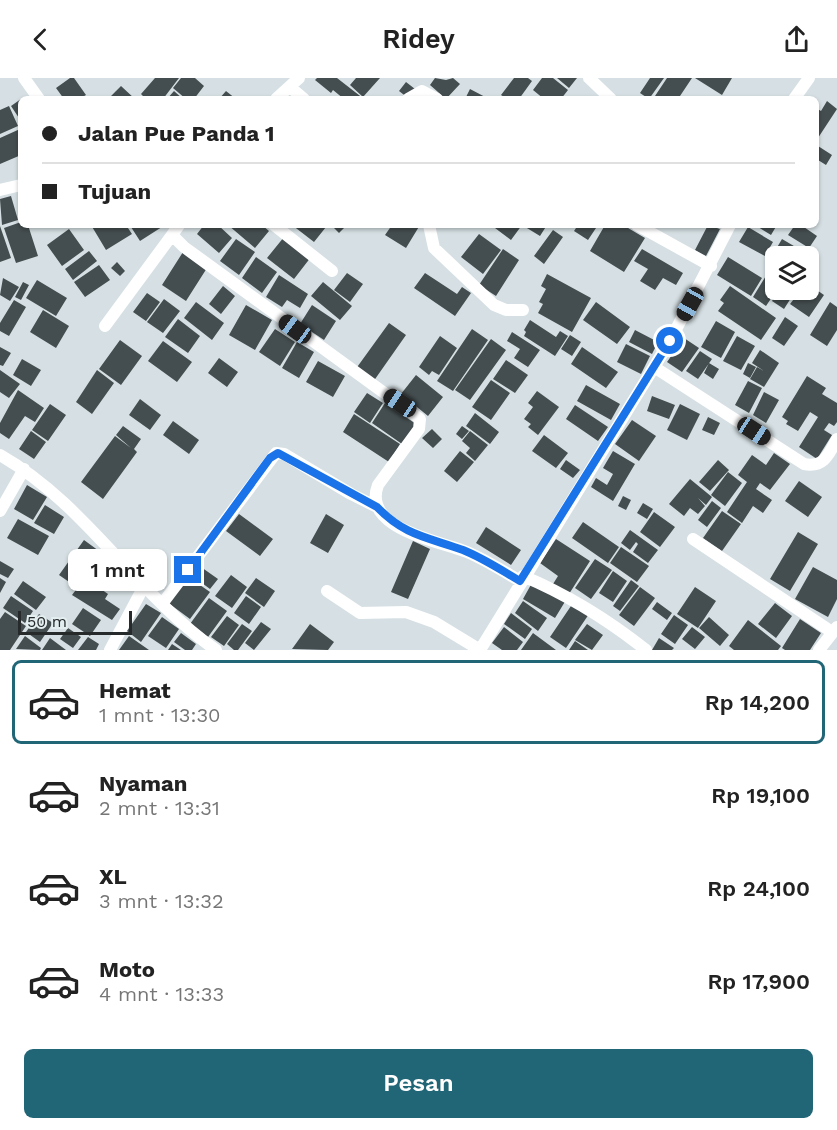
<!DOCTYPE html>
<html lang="id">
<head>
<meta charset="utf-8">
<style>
	body { margin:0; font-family:"Work Sans",sans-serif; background:#f2f2f2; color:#222; height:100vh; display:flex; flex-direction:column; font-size:22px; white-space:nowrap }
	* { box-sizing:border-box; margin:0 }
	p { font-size:20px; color:#767676 }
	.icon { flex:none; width:33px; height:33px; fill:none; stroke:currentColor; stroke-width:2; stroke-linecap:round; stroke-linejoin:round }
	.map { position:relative; height:572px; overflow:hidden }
	.sheet { display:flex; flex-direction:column; background:#fff; flex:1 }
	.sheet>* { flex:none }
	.guide { position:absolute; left:18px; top:18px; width:801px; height:132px; border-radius:9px; box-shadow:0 2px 4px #0004; display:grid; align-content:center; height:132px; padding:0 24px; background:#fff }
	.buttons { position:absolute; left:765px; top:168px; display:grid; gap:12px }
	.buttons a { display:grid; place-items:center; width:54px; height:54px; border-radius:9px; background:#fff; box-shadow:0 2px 4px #0004; font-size:30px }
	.scale { position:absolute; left:18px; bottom:15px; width:114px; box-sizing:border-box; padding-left:6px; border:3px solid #262a2b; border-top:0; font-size:16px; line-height:21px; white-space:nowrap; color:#262a2b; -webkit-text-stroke:4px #e3eef1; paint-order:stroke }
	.end { position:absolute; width:27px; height:27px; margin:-14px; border:8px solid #1a73e8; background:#fff; box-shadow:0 0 0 3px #fff }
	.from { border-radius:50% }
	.bubble { position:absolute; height:42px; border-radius:9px; background:#fff; box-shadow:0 2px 4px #0004; font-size:20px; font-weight:600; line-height:42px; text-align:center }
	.car { position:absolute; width:18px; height:36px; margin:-18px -9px; border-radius:8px; box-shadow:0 0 4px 2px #0007; background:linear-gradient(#222 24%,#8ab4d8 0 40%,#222 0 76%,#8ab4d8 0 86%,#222 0) }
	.guide b { display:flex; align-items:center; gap:21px; height:57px; font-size:22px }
	.guide b+b { border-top:2px solid #e0e0e0 }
	.guide i { width:15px; height:15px; background:#222 }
	ul { padding:10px 0 0; list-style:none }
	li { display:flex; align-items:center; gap:18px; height:84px; margin:0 12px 9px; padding:0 12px; border:3px solid transparent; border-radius:9px }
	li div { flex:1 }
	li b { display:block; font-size:22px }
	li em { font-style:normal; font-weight:600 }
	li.selected { border-color:#216677 }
	li>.icon { width:54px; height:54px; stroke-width:1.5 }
	.button { display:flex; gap:12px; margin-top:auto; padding:12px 24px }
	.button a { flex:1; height:69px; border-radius:9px; background:#216677; color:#fff; font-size:24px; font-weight:600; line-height:69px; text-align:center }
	header { display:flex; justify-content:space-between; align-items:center; height:78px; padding:0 24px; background:#fff; font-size:27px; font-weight:600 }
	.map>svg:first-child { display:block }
	.building { fill:#444d4f }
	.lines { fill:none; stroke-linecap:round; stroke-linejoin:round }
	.street { stroke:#fff; stroke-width:12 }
	.route { stroke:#1a73e8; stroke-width:8 }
</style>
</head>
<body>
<header><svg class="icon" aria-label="back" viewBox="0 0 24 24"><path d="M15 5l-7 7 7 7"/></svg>Ridey<svg class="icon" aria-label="share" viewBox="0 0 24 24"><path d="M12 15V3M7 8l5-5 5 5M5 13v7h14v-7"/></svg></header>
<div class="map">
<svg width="837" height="572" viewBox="0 0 837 572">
	<rect width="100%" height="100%" fill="#d6e0e4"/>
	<path class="building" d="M70 0H74L86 17 79 21H64L56 10Z
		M155 0H179L163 21H146L141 16Z
		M181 0H195L204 8 194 21H186L173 10Z
		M317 0H337L364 21H344L333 12 331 15 315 2Z
		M356 0H380L363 19 350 7Z
		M435 0 446 2 453 0 460 6 446 21 430 7Z
		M514 0H528L532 3 519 21H507L501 17Z
		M542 0H553L568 12 561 21H544L533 12Z
		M557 0H577L569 10Z
		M650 0H664L649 21 640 15Z
		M667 0H692L678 21H653Z
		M695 0H732L722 17Z
		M406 4 415 11 408 20 399 13Z
		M121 8 135 21H108Z
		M470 11 489 21H465Z
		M174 13 183 21H167Z
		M226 13 236 21H219Z
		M21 21V43L11 28Z
		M827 23 837 31 816 63V30L821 33Z
		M9 28 18 48 0 56V32Z
		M20 51 21 77 0 86V60Z
		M818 68 832 77 826 87 818 82 816 86Z
		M11 118 18 142 2 147 0 121Z
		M21 144V147H28L38 178 16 185 4 150Z
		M91 147H126L132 156 106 172Z
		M133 147H165L140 163 131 149Z
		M204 147H218L232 160 219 175 197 156Z
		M228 147H262L269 153 255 170Z
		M292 147H324L326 149 314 164Z
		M331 147H347L339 155Z
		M392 147H420L406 170 385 157Z
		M497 147H522L511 162 495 150Z
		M522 147H547L540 158Z
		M578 147H598L588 162 574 153Z
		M605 147H623L645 160 624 194 590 173Z
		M708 147 720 151 706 178 695 172Z
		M755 147H777L771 157Z
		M795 147H801L817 158 809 170 788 157Z
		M0 148 11 180 0 184Z
		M748 149 773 164 765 178 739 164Z
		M69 151 84 172 62 188 47 167Z
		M553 152 563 159 544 186 534 178Z
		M479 156 501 172 483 196 461 179Z
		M284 159 311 179 294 201 267 180Z
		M236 161 255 174 239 197 220 183Z
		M782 161 799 171 795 178H776V187L769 183Z
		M503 171 519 182 496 218 479 207Z
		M642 171 683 195 676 207 663 200 655 212 640 203 648 191 634 183Z
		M89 173 97 183 73 202 65 191Z
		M183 174 207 190 186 223 162 207Z
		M256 179 277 194 262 215 242 200Z
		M728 179 762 200 751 218 717 197Z
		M117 184 125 193 120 198 111 190Z
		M99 187 110 202 85 219 74 204Z
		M772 188 776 191V213L766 228 753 219Z
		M347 195 363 206 350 224 334 212Z
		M425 195 457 216 462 209 471 215 455 238 414 210Z
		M547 196 591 220 572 254 538 235 543 226 539 224 546 211 541 208Z
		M279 197 308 216 300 230 287 222 282 229 266 219Z
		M3 200 19 209 10 223 0 217Z
		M37 202 67 220 56 238 26 220Z
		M23 204 29 207 21 222 15 219Z
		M323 204 352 228 340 242 311 218Z
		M808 206 824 217 809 239 790 226 801 212H808Z
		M223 208 235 218 221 236 209 226Z
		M730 208 776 240 761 262 718 233 724 225 720 222Z
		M779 212H796L784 231 772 223Z
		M147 215 160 224 146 243 133 234Z
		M164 221 180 233 163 255 147 244Z
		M14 222 26 229 9 258 0 253V245Z
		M196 224 224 245 212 262 184 240Z
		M596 224 630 249 617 266 583 242Z
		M830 224 837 229V252L827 268 810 257Z
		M246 227 272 242 255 272 229 257Z
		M312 227 336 243 324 262 300 246Z
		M43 232 69 248 56 270 30 254Z
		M785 239 798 248 784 268 772 260Z
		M178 241 200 258 188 275 165 259Z
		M530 242 556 259 560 253 568 258 555 278 524 258 526 254 524 252Z
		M716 243 735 254 721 280 701 269Z
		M389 245 406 257 373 304 355 292Z
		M275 251 295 264 280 288 259 274Z
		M472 251 488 262 453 313 437 303Z
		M635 252 658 264 652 276 629 264Z
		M512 254 540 272 528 289 514 280 520 271 507 263Z
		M570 257 581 264 572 278 561 271Z
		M440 258 457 270 439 297 432 293 429 297 419 289Z
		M737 258 755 268 741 292 723 283Z
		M684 260 699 270 682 294 667 284Z
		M491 261 506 272 470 322 455 312Z
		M120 262 142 278 121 307 99 291Z
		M163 263 192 284 177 304 148 283Z
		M297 264 314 274 299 300 282 290Z
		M626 266 650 278 641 296 617 284Z
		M0 269 11 275 3 288 0 287Z
		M582 269 618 294 606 310 571 286Z
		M760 272 779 285 764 309 750 301 757 289 764 293 752 285Z
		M700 273 712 281 698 301 686 293Z
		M219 280 238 294 227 309 208 295Z
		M22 281 41 292 31 308 13 297Z
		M506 282 528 297 515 315 493 301Z
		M318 283 345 298 333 319 306 304Z
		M709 285 719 291 713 301 704 295Z
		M748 285 756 289 750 300 743 296Z
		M0 292 20 306 9 320 0 314Z
		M97 292 114 305 92 336 76 324Z
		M416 297 443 319 428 338 401 316Z
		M807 298 826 310 822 316 837 325V344L834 348 829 345 824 352 832 357 817 381 799 369 818 339 810 334 798 353 786 346 788 343 782 339Z
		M491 302 510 315 491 342 472 329Z
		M748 303 762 310 749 335 735 327Z
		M586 307 620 326 611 342 577 323Z
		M18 312 44 330 35 344 25 338 9 361 0 355V345Z
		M537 313 559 329 538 357 528 349 531 346 524 341 533 329 528 325Z
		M764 314 779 322 766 345 753 337Z
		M367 315 383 325 370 345 354 334Z
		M652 318 675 327 669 341 647 333Z
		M140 321 161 337 150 352 129 337Z
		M385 325 416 346 402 366 372 345Z
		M50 326 66 337 48 363 32 352Z
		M680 326 700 336 687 362 667 352Z
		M575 327 608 349 598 363 566 341Z
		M475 335 499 354 490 366 466 348Z
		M354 336 400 366 389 384 343 354Z
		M708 339 720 345 714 357 702 352Z
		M632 342 656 358 639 383 615 366Z
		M173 343 199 362 189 376 163 357Z
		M123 348 141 361 134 371 137 374 103 421 81 404 115 358 131 370 116 357Z
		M462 348 469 353 462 361 456 356Z
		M432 351 442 361 433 370 422 360Z
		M31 353 46 364 34 381 19 371Z
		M470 353 488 367 475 383 466 375 470 370 462 363Z
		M544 357 568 375 556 390 532 373Z
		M460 373 474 384 457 404 444 393Z
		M613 373 635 386 613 423 591 409 596 400 607 407 613 396 603 390Z
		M774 375 790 386 770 412 760 405 756 411 772 422 763 435 753 428 742 445 727 434 747 404 738 397 752 377 766 387Z
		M566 382 580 392 573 400 560 391Z
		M718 382 729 392 710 413 699 404Z
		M728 394 742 405 725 428 711 417Z
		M690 401 712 419 706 427 698 420 705 428 698 436 690 430 684 438 669 426Z
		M799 403 822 419 808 439 785 423Z
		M27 407 47 419 33 442 14 431Z
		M623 418 631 422 626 432 618 428Z
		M712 423 721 430 707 449 698 442Z
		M643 425 653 431 647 441 637 435Z
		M45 427 64 439 54 456 34 445Z
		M722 433 741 446 722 473 703 460Z
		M654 434 675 449 660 469 640 454Z
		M239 436 273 461 260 478 226 453Z
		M326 436 344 447 328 475 310 465Z
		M18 441 49 458 38 477 7 460Z
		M583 444 619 469 608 485 572 460Z
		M486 449 521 472 511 487 476 465Z
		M630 452 658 472 648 485 633 474 638 466 636 464 630 472 621 465Z
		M798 454 818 466 790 513 770 501Z
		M556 461 590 483 569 516 553 506 558 498 540 485Z
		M84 462 99 473 75 508 59 497Z
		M413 463 430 471 408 521 391 514Z
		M621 469 649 488 637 504 610 485Z
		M99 481 120 496 108 513 87 498Z
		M595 481 612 492 591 521 575 510Z
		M0 483 14 491 8 500 0 496Z
		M201 489 218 501 210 511 194 499Z
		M813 489 837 502V521L828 539 795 521Z
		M613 493 627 503 613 524 599 515Z
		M231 497 247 509 232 530 215 518Z
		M187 498 210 514 190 541 167 524Z
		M0 500 6 504 0 515Z
		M85 500 108 516 105 521 120 531 112 542 72 517Z
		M256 500 275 513 264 529 245 515Z
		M631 502 639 508 620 533 613 528Z
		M23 503 46 519 36 532 14 516Z
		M533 503 566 522 555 540 523 521Z
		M640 509 655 520 634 548 619 537Z
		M695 509 716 523 698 550 677 536Z
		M11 518 33 533 25 545 3 530Z
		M246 518 261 529 249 546 234 535Z
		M209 520 227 533 208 559 190 546Z
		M523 523 547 540 538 553 515 535Z
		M657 524 672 535 667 542 652 531Z
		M573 525 589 536 566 570 550 559Z
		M775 525 792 538 776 560 758 546Z
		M146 526 161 535 141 564 127 553Z
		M83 530 101 542 90 558 72 546Z
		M5 534 26 548 10 572H0V541Z
		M511 535 532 551 525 561 504 546Z
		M39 536 53 545 40 564 26 554Z
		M674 537 688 547 675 566 661 556Z
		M227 538 239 547 224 568 211 559Z
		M162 539 179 551 166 570 148 558Z
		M709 539 729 557 720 568 699 550Z
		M800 541 821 555 810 572H785L782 570Z
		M748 542 781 568 778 572H734L729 568Z
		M261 544 271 551 254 572 245 565Z
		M242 546 252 553 238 572H234L227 566Z
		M310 546 334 564 328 572 292 571Z
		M587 546 603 557 592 572 575 562Z
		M504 549 523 564 517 572H502L492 565Z
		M692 549 705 559 695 571 682 561Z
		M68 550 81 559 73 570 60 561Z
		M181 555 196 566 192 572H185L174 564Z
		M533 555 556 572H521Z
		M25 558 41 570 40 572 16 571Z
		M129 558 149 572H119Z
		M88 559 99 566 96 572H78Z
		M50 560 66 572H42Z
		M659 560 674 570 672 572H652Z
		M575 563 588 572H569Z
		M172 566 181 572H168Z"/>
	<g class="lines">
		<path class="street" d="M24 0 39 21
			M589 0 611 21
			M290 9 304 21
			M276 21 299 0
			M408 21 422 13 437 21
			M794 21 809 0
			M0 112 21 107
			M179 147 172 157 184 169 420 341 419 351 378 407C361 451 440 463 467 474 486 482 503 493 520 503
			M274 147 332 193
			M429 147 434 170 494 227 506 232H523
			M637 147 711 188
			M105 248 172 157
			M654 289 804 386C824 390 829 376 837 361
			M0 377C86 426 136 516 216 572
			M0 433 24 391
			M693 461 832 554
			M523 498C568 517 607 541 646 572
			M327 513 360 535 406 534 434 544 480 572
			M162 526 276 375 284 376 351 416 377 429
			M110 572 144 508
			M480 572 670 263 730 147
			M819 572 837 549"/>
	</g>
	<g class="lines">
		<path class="route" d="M188 492 270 380 278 375 377 429C405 458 427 459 463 472 483 480 501 492 520 503L670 263"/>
	</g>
</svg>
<div class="buttons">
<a><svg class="icon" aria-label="layers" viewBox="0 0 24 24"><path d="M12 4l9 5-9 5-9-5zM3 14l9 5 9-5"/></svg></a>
</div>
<div class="scale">50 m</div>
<i class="end from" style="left:670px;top:263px"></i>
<i class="end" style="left:188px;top:492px"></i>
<div class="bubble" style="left:68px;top:471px;width:99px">1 mnt</div>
<i class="car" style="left:690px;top:226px;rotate:209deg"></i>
<i class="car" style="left:295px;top:251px;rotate:306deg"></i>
<i class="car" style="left:400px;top:325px;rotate:304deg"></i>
<i class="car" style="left:754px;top:353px;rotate:123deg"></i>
<div class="guide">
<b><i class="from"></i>Jalan Pue Panda 1</b>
<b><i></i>Tujuan</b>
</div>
</div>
<section class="sheet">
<ul>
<li class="selected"><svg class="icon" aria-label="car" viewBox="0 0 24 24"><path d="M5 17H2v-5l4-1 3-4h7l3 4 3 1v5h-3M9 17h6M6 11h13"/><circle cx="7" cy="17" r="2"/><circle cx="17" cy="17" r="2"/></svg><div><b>Hemat</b><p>1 mnt · 13:30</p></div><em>Rp 14,200</em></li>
<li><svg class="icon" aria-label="car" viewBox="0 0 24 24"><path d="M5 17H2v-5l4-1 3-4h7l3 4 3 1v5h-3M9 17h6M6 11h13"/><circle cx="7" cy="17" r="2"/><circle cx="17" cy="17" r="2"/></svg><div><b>Nyaman</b><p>2 mnt · 13:31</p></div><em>Rp 19,100</em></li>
<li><svg class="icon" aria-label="car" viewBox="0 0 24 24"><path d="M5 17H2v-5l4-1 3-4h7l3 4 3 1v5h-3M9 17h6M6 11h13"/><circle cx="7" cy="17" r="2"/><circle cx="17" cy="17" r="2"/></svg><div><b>XL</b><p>3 mnt · 13:32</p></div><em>Rp 24,100</em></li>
<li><svg class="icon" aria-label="car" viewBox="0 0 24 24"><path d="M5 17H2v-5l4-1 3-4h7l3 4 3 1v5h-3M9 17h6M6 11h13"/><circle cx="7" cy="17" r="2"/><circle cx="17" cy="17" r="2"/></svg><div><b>Moto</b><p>4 mnt · 13:33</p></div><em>Rp 17,900</em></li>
</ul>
<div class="button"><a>Pesan</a></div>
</section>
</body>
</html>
